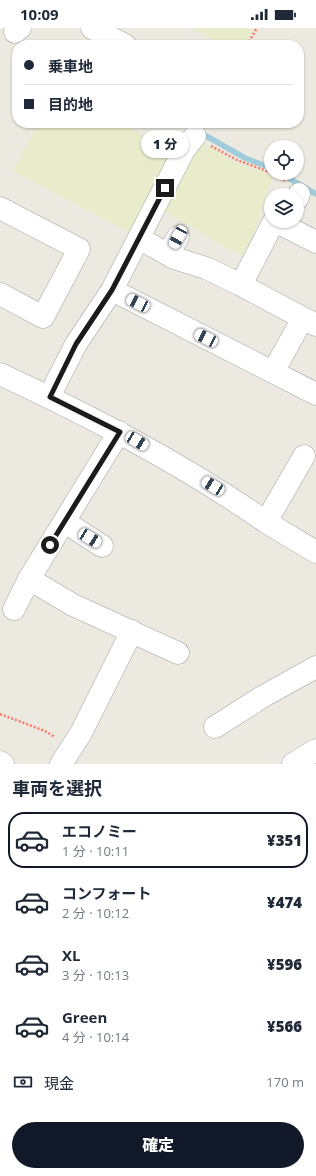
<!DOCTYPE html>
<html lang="ja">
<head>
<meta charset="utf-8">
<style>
	body { margin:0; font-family:"Open Sans","Noto Sans JP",sans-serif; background:#f2f2f3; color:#1f2937; height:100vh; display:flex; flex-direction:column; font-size:15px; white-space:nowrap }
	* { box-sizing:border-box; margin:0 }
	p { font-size:13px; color:#747a83 }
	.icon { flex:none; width:22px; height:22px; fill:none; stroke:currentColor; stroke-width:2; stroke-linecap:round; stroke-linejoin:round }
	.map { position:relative; height:736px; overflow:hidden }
	.drawer { display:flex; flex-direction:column; background:#fff; flex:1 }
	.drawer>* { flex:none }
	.hud { position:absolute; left:12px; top:12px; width:292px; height:88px; border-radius:16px; box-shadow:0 1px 3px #0004; display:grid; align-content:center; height:88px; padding:0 12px; background:#fff }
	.controls { position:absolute; left:264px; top:112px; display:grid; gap:8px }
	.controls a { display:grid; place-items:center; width:40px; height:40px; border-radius:50%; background:#fff; box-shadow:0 1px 3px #0004; font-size:20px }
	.end { position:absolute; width:18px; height:18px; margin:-9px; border:5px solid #1b1b1b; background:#fff; box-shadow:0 0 0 2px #fff }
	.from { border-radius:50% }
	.bubble { position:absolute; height:28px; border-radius:14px; background:#fff; box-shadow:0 1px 3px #0004; font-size:13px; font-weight:800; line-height:28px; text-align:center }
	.car { position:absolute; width:12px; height:24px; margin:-12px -6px; border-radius:5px; box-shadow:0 0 3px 1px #0007; background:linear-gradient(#fff 24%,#345 0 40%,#fff 0 76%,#345 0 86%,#fff 0) }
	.hud b { display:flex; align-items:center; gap:14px; height:38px; font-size:15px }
	.hud b+b { border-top:1px solid #e0e1e3 }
	.hud i { width:10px; height:10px; background:#1f2937 }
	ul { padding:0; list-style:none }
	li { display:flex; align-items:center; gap:12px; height:56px; margin:0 8px 6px; padding:0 4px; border:2px solid transparent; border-radius:16px }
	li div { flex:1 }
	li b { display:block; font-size:15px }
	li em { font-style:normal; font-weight:800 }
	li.active { border-color:#111827 }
	li>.icon { width:36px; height:36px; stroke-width:1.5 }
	h2 { padding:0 12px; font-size:18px; line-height:48px }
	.pay { display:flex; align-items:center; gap:10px; height:44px; padding:0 12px; font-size:15px }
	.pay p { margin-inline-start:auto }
	.action { display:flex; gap:8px; margin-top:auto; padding:8px 12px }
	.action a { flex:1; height:46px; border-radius:24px; background:#111827; color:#fff; font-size:16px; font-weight:800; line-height:46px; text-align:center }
	.status { display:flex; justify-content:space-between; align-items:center; height:28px; padding:0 20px; background:#fff; direction:ltr }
	.status svg { height:11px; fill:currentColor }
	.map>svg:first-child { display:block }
	.farmland { fill:#e8ecca }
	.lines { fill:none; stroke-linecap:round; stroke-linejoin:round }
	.stream { stroke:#9fcbdb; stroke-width:5.5 }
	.minor-casing { stroke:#a2a2a2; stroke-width:23 }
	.tertiary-casing { stroke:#a2a2a2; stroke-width:23 }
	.path { stroke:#f97964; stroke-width:2.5; stroke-dasharray:2 2; stroke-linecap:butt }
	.minor { stroke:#fff; stroke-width:22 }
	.tertiary { stroke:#fff; stroke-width:22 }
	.route { stroke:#1b1b1b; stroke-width:5 }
</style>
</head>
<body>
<div class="status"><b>10:09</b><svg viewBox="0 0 49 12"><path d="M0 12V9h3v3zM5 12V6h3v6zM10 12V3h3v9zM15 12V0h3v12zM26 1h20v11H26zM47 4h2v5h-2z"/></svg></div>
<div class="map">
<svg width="316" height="736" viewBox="0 0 316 736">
	<rect width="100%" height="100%" fill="#ece9e0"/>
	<path class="farmland" d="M192 0H253L244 17H224Z
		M39 95H119L177 125 136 203H127L13 143Z
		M202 115 236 135 273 148 259 188 248 224 241 227 218 215 161 181 187 125Z"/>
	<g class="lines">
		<path class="stream" d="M201 105 245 130 271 140
			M280 145 316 166"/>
		<defs>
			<path id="minor" d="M92 0 125 17
				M15 4 20 0
				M297 171 299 166
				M0 180 79 221 43 289 0 266
				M274 193 241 257 316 297
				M275 193 316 214
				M139 210 174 230 206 240 241 257
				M168 226 178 209
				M112 262 316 366
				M273 344 303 290
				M49 369 76 316 112 262 184 122 195 108
				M304 428 266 494 316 524
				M65 494 102 518
				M29 551 73 577 178 625
				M14 581 29 551 119 404
				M215 699 262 669 316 639
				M0 734 3 736
				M61 736 81 705 132 603
				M293 736 316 722"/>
			<path id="tertiary" d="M0 346C94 390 181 435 266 494"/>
		</defs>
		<use href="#minor" class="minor-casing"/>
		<use href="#tertiary" class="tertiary-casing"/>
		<path class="path" d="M247 17 257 0
			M211 118 237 132 264 142 286 153
			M0 686 45 703 55 709"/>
		<use href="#minor" class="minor"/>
		<use href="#tertiary" class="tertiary"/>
	</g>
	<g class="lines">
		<path class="route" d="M50 517 120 404 50 369 76 316 112 262 165 160"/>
	</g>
</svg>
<div class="controls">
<a><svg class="icon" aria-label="locate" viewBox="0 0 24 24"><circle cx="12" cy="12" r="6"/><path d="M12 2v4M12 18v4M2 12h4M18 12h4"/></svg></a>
<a><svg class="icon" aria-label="layers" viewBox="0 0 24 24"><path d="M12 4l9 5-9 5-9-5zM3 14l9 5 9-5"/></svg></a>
</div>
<i class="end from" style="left:50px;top:517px"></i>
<i class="end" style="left:165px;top:160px"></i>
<div class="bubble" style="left:141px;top:102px;width:48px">1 分</div>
<i class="car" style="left:178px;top:209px;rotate:208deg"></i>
<i class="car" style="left:138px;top:275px;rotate:297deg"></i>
<i class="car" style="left:206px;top:310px;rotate:297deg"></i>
<i class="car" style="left:137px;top:413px;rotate:121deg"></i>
<i class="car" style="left:213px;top:458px;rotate:301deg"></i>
<i class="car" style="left:90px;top:510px;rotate:122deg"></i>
<div class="hud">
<b><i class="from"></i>乗車地</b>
<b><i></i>目的地</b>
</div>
</div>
<section class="drawer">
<h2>車両を選択</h2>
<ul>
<li class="active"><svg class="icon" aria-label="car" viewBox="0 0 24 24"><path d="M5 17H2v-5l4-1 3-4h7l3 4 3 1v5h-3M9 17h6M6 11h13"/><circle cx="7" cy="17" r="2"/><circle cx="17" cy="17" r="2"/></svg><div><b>エコノミー</b><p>1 分 · 10:11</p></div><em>¥351</em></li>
<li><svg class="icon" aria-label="car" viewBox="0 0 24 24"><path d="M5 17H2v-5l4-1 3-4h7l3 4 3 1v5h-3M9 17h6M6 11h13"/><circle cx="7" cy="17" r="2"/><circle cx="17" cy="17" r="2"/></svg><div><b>コンフォート</b><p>2 分 · 10:12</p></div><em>¥474</em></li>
<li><svg class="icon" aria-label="car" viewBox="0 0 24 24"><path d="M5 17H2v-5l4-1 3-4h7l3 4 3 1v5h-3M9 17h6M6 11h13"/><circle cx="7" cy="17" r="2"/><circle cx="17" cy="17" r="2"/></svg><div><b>XL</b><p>3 分 · 10:13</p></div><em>¥596</em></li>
<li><svg class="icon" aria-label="car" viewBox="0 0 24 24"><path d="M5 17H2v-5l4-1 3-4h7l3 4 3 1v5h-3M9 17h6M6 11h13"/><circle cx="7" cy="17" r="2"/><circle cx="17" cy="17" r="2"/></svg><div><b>Green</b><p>4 分 · 10:14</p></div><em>¥566</em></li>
</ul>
<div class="pay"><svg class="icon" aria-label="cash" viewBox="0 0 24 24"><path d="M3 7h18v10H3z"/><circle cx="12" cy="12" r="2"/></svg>現金<p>170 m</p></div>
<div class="action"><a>確定</a></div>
</section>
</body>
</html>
